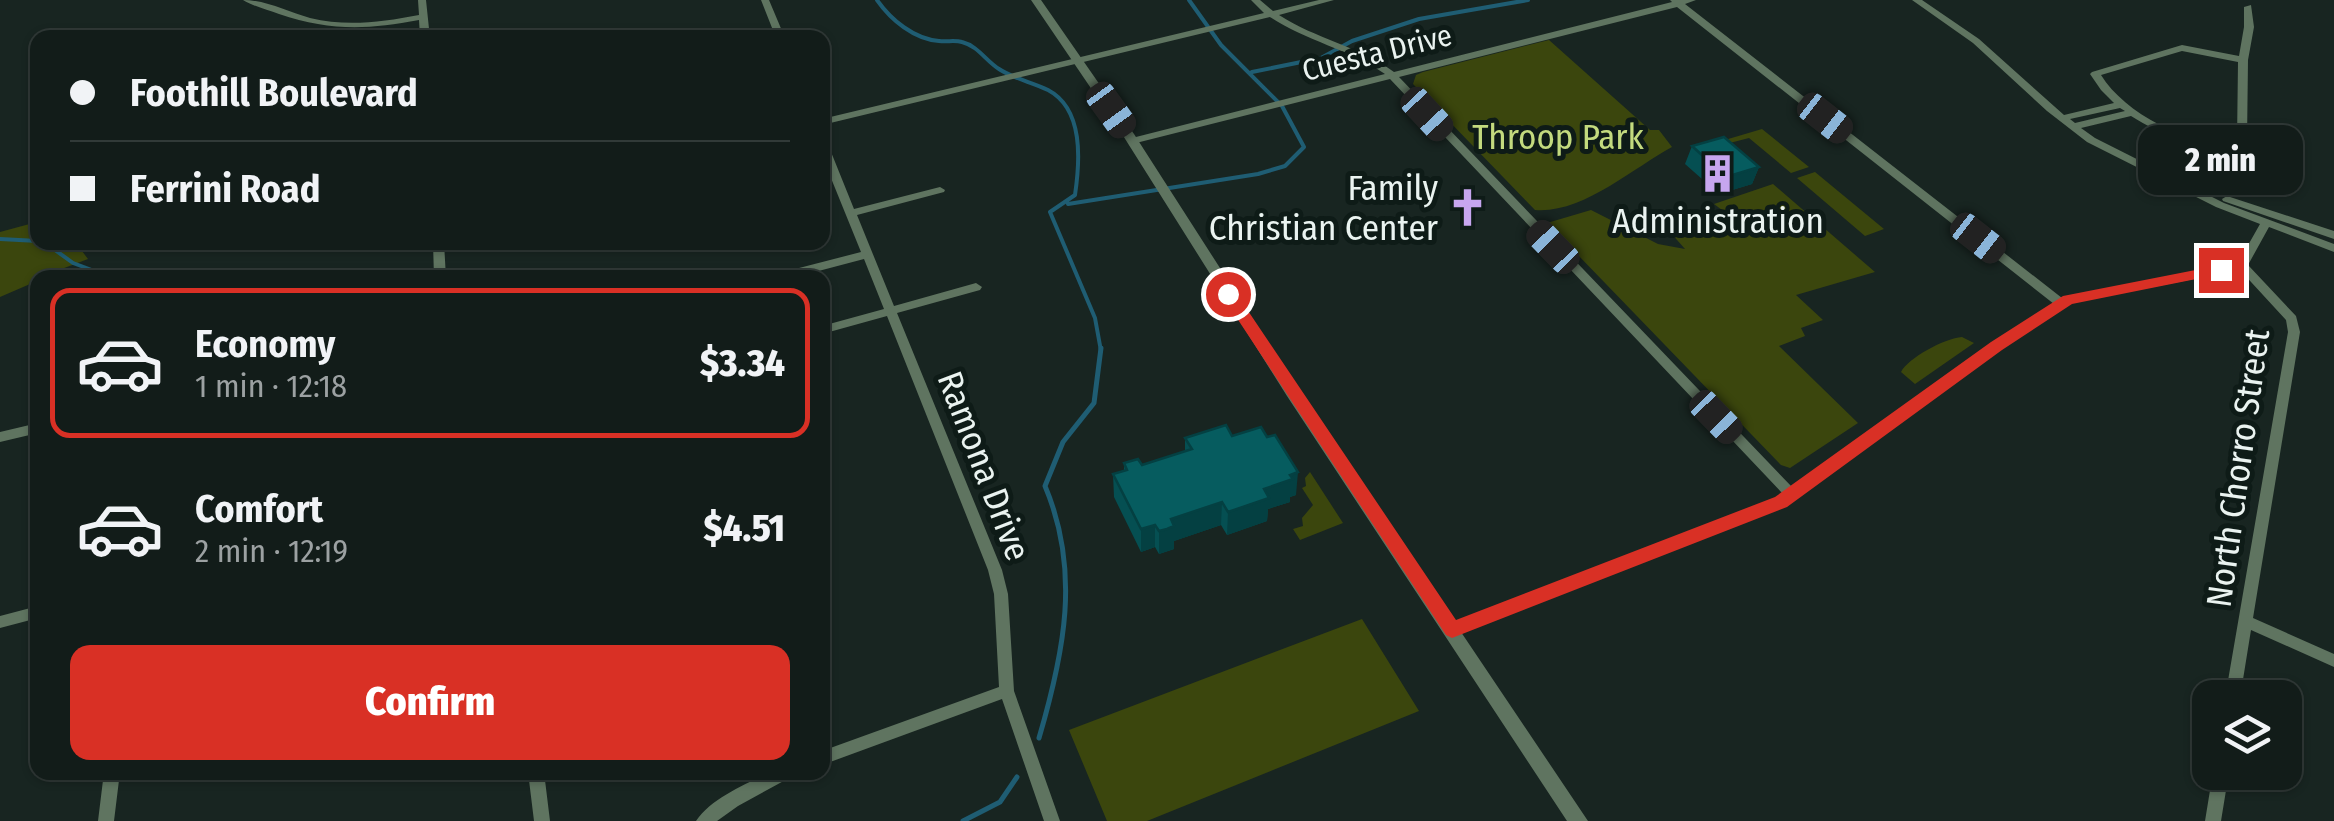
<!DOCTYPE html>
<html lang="en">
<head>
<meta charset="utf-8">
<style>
	body { margin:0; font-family:"Fira Sans Condensed",sans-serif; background:#1f2926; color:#f1f3f6; height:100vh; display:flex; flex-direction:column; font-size:38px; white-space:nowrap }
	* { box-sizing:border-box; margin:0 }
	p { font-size:32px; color:#9ca1a2 }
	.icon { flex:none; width:55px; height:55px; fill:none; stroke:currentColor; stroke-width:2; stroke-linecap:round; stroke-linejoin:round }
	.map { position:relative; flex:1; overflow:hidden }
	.sheet { position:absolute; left:30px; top:270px; width:800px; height:510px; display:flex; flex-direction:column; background:#121c19; border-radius:20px; box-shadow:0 2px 8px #0004,0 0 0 2px #313a38 }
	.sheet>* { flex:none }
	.hud { position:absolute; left:30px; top:30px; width:800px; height:220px; border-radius:20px; box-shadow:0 2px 8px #0004,0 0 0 2px #313a38; display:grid; align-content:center; height:220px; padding:0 40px; background:#121c19 }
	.controls { position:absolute; left:2192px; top:680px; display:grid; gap:20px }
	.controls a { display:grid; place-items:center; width:110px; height:110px; border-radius:20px; background:#121c19; box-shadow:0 2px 8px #0004,0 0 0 2px #313a38; font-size:50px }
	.end { position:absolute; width:45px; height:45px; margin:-22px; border:12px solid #d93025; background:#fff; box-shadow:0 0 0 5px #fff }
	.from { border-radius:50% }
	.bubble { position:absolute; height:70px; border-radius:20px; background:#121c19; box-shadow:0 2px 8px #0004,0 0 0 2px #313a38; font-size:32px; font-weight:800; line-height:70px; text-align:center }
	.car { position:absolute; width:30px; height:60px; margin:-30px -15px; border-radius:12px; box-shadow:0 0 8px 2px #0007; background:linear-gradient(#222 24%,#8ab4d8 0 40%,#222 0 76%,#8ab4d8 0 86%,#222 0) }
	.hud b { display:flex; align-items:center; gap:35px; height:95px; font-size:38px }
	.hud b+b { border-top:2px solid #313a38 }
	.hud i { width:25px; height:25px; background:#f1f3f6 }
	ul { padding:18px 0 0; list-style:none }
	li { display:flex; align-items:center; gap:30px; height:150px; margin:0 20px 15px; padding:0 20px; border:5px solid transparent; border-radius:20px }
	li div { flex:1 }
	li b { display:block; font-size:38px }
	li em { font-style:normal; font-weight:800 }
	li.current { border-color:#d93025 }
	li>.icon { width:90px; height:90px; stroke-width:1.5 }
	.button { display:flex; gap:20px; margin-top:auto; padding:20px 40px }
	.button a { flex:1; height:115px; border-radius:20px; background:#d93025; color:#fff; font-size:40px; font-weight:800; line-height:115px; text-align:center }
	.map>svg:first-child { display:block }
	.green { fill:#3b460d }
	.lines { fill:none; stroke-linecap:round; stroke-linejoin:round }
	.stream-far1 { stroke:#1f5d73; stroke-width:4 }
	.stream { stroke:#1f5d73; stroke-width:5 }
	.minor { fill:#5f7460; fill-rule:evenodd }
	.tertiary { fill:#5f7460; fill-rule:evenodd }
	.wall { fill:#054f52 }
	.shaded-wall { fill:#044042 }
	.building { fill:#065c5f; stroke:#044042; stroke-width:2.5 }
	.route { fill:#d93025 }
	.labels { text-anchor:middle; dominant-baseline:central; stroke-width:10; stroke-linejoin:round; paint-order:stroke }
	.far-street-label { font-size:30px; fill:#eaf3f0; stroke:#0e1b17 }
	.park-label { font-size:35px; fill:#c3da7e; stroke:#0e1b17 }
	.poi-label { font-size:35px; fill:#eaf3f0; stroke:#0e1b17; text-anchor:end }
	.street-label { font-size:35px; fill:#eaf3f0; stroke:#0e1b17 }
</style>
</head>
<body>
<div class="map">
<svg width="2334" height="821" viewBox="0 0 2334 821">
	<rect width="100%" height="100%" fill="#182521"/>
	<path class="green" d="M1549 40 1650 130H1659L1672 147C1633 168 1582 214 1535 210L1413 84 1416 75 1423 72Z
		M1762 129 1809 167 1791 173 1749 138 1722 145 1718 142Z
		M1815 172 1884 229 1865 236 1797 178Z
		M1773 184 1875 272 1796 295 1823 320 1801 328 1805 336 1779 346 1858 423 1790 468 1781 465 1547 223 1591 210 1658 244 1685 249 1670 232 1698 231 1722 210 1714 204Z
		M37 222 38 242 76 243 88 259 38 278 37 281 0 297V232Z
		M1962 337 1974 343 1915 384 1901 372C1908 358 1945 338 1962 337Z
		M1310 472 1343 523 1300 540 1293 529 1303 526 1302 518 1313 505 1302 488 1306 486 1305 478Z
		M1362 619 1419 711 1147 821H1107L1069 730Z"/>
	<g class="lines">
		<path class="stream-far1" d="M877 0C891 20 914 39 939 41 947 42 955 40 962 42 978 46 986 61 999 69 1014 79 1032 82 1048 90 1084 109 1080 161 1075 195L1050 212 1095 318 1101 351
			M1252 72 1321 58 1352 41 1419 19 1528 0
			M1068 204 1258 174 1285 166 1304 147 1282 106 1221 45 1189 0
			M0 239 38 241
			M44 242 73 263 113 278"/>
		<path class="stream" d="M1039 738C1064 653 1081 571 1045 486L1063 442 1094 403 1101 348
			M963 821 1000 802 1017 777"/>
		<path class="minor" d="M243 0C266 0 288 12 310 18 347 27 382 22 419 15L418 0H426L430 38H420L419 20C367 30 329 31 279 14 267 10 253 6 243 0Z
			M761 0H769L785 38H776Z
			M1251 0H1260L1273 11 1319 0H1334L1279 15C1316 39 1358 46 1394 72L1672 2 1670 0H1696L1685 4 2062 298 2238 263 2260 224 2216 207 2087 142 2047 111 1973 43 1912 0H1922L1979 39 2064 115 2114 103 2101 90 2090 74 2092 72 2182 45 2239 56 2244 27V7L2251 5 2254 27 2248 60 2247 141 2243 152C2204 155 2164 136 2131 116L2081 128 2095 138 2224 203 2334 244V252L2269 227 2248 265 2296 316 2300 332 2253 618 2334 654V667L2251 630 2240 698H2225L2288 332 2286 320 2240 270 2071 303 2001 349 1786 506 1452 636 1447 634 1445 630 1447 626 1776 498 1783 494 1390 79 1132 144 1127 141 1128 139 1385 74C1349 49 1306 41 1270 17L822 125V119L1264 13ZM1677 7 2054 304 1993 343 1792 487 1399 77ZM2182 51 2238 62 2237 141 2235 147C2187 144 2125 114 2101 75ZM2120 108 2125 111 2075 123 2070 119Z
			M822 139 827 142 854 209 940 187 945 190 944 192 857 215 894 306 976 283 982 287 980 290 897 313 1002 570 1008 594 1014 691 1060 821H1044L1002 699 822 765V751L999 687 994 594 988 570 887 316 822 334V326L884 309 864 259 792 278H771L772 275 861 252 822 156Z
			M2227 196 2334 231V239L2223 201 2222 199Z
			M228 242H307C286 253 249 253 228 242Z
			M433 242H444L446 278H434Z
			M38 423V433L0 442V432Z
			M38 606V618L0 628V616Z
			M104 772H120L114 821H98Z
			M528 772H544L550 821H534Z
			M769 772H793L791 777 738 806 717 821H696C711 798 745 785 769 772Z
			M2213 772H2229L2221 821H2205Z"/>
		<path class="tertiary" d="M1031 0H1041L1134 134 1297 388 1588 821H1567L1287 396 1122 134Z"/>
	</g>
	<path class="wall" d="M1692 146 1759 167 1752 184 1719 194 1685 164Z
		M1232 436 1296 495 1290 497V502L1268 509 1267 521 1227 535 1221 525 1174 541V549L1159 554 1155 547 1141 552 1114 497 1113 474 1124 470V463L1142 465 1185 451V438Z"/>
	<path class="shaded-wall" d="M1759 167 1752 184 1719 194 1726 177Z
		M1298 472 1296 495 1290 497V502L1268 509 1267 521 1227 535 1228 512 1264 489Z
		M1222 502 1221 525 1174 541V549L1159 554V531L1171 519Z
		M1155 525V547L1141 552V529Z"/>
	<path class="building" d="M1724 137 1759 167 1726 177 1692 146Z
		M1226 425 1232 436 1261 427 1267 437 1275 435 1298 472 1290 475 1293 479 1264 489 1269 498 1228 512 1222 502 1171 519 1174 526 1167 529 1159 531 1155 525 1141 529 1113 474 1127 470 1124 463 1138 459 1142 465 1192 449 1185 438Z"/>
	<path class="route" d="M2221 265 2229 270 2226 273 2072 304 2002 350 1787 507 1452 638 1446 635 1221 294 1234 290 1456 620 1775 497 1991 342 2063 296Z"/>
	<defs>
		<symbol id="building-bare" viewBox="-9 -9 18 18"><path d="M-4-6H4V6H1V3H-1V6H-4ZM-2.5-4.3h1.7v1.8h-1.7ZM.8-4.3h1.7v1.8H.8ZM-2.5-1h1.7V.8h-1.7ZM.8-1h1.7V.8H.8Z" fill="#c7a6ef" stroke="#0e1b17" stroke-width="2.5" paint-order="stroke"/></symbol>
		<symbol id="church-bare" viewBox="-9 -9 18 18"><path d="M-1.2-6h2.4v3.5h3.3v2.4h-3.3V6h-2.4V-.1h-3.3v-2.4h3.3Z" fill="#c7a6ef" stroke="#0e1b17" stroke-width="2.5" paint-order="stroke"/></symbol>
	</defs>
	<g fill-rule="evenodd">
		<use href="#building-bare" x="1690" y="146" width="55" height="55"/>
		<use href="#church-bare" x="1440" y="180" width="55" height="55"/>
	</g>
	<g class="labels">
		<g class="far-street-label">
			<text transform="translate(1377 53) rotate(-14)">Cuesta Drive</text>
		</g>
		<g class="park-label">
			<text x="1558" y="137">Throop Park</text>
		</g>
		<g class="poi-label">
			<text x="1438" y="188">Family<tspan x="1438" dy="40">Christian Center</tspan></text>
			<text x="1718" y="221" text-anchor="middle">Administration</text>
		</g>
		<g class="street-label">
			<text transform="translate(984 466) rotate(69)">Ramona Drive</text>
			<text transform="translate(2238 468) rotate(-82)">North Chorro Street</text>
		</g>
	</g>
</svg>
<div class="controls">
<a><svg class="icon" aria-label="layers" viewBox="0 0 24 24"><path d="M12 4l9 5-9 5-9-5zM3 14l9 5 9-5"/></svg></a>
</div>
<i class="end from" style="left:1228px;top:294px"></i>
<i class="end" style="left:2221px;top:270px"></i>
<div class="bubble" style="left:2138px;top:125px;width:165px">2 min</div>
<i class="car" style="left:1111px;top:110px;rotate:144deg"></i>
<i class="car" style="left:1427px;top:114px;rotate:137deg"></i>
<i class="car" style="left:1825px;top:118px;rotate:128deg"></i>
<i class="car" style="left:1978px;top:238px;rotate:128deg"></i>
<i class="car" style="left:1553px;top:247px;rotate:316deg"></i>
<i class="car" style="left:1716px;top:417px;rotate:136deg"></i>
<div class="hud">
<b><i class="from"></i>Foothill Boulevard</b>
<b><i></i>Ferrini Road</b>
</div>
<section class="sheet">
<ul>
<li class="current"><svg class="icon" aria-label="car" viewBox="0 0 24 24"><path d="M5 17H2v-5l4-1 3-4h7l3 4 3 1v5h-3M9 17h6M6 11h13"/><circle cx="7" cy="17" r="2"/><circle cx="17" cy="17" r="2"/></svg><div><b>Economy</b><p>1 min · 12:18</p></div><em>$3.34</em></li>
<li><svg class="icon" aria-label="car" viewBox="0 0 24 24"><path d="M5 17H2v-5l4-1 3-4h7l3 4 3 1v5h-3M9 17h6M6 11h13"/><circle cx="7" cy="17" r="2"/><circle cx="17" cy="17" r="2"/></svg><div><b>Comfort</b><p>2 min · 12:19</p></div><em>$4.51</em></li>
</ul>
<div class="button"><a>Confirm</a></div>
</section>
</div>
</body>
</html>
